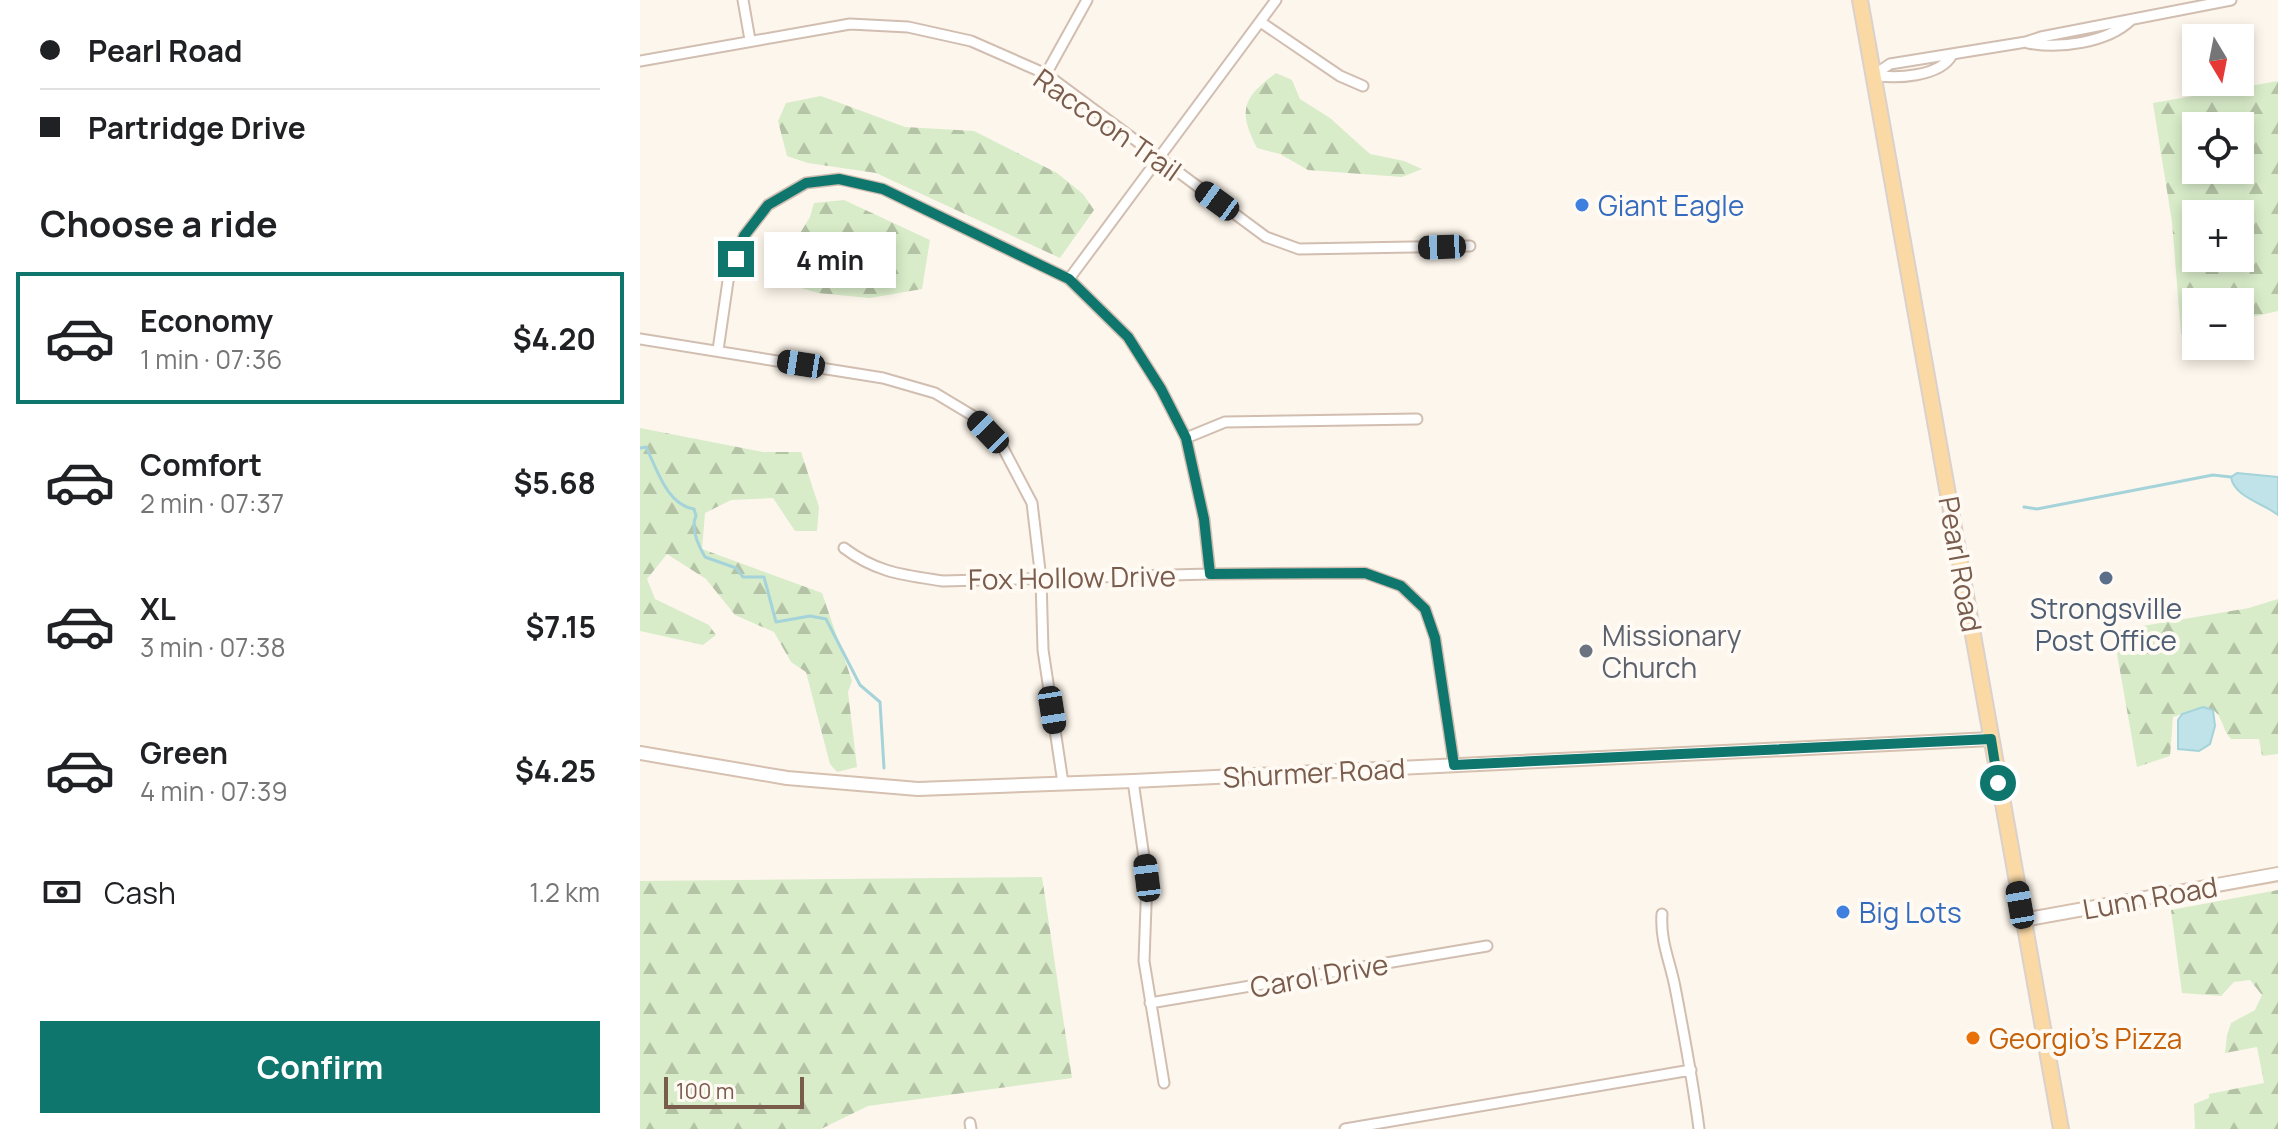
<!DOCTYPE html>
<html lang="en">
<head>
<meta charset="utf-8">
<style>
	body { margin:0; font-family:Manrope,sans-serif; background:#f6f6f6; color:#202124; height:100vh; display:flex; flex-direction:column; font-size:30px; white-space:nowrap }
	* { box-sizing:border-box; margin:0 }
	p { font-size:26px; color:#757577 }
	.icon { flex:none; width:44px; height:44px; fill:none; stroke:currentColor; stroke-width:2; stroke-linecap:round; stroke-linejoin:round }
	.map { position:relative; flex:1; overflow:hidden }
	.sheet { display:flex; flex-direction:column; background:#fff; width:640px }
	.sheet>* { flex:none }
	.top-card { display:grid; align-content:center; height:176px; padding:0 40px; background:#fff }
	.needle { width:52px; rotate:170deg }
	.controls { position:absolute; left:1542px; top:24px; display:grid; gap:16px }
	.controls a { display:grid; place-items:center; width:72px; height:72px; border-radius:0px; background:#fff; box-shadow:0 4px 12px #0003; font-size:40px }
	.scale { position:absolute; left:24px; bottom:20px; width:140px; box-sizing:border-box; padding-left:8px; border:4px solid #7a5c4d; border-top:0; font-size:22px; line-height:28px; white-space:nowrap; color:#7a5c4d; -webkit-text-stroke:6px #fffaf3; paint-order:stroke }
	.end { position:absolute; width:36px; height:36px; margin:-18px; border:10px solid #0f766e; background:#fff; box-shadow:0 0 0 4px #fff }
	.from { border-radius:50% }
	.bubble { position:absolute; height:56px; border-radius:0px; background:#fff; box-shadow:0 4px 12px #0003; font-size:26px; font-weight:700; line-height:56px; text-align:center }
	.car { position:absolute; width:24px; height:48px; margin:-24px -12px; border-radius:10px; box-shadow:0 0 6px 2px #0007; background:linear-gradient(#222 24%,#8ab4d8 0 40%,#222 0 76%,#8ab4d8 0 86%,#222 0) }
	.top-card b { display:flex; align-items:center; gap:28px; height:76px; font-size:30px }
	.top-card b+b { border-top:2px solid #e0e0e0 }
	.top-card i { width:20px; height:20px; background:#202124 }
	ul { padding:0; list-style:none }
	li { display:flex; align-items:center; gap:24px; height:132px; margin:0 16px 12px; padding:0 24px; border:4px solid transparent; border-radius:0px }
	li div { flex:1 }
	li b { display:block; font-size:30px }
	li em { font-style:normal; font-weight:700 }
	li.active { border-color:#0f766e }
	li>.icon { width:72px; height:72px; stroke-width:1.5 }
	h2 { padding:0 40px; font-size:36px; line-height:96px }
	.pay { display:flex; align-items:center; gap:20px; height:88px; padding:0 40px; font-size:30px }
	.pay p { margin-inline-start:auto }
	.action { display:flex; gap:16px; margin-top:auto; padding:16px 40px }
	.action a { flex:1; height:92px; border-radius:0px; background:#0f766e; color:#fff; font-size:32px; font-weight:700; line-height:92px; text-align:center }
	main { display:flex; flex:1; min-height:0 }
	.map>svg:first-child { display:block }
	.forest { fill:url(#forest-firs); fill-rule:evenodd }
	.water { fill:#bfe3e8; stroke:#a5d3da; stroke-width:2 }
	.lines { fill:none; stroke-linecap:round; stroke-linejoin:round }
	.stream { stroke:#a5d3da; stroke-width:3 }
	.street-casing { stroke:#d1beb0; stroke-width:13 }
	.secondary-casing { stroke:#d6c0b0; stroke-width:16 }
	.primary-casing { stroke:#dad1cd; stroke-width:18 }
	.street { stroke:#fff; stroke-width:9 }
	.secondary { stroke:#fff; stroke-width:12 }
	.primary { stroke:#fbd9a5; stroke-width:14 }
	.route { stroke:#0f766e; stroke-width:10 }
	.shop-dot { fill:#3f7fe0; stroke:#fffaf3; stroke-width:3 }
	.service-dot { fill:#5c6f8a; stroke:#fffaf3; stroke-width:3 }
	.worship-dot { fill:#6b7280; stroke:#fffaf3; stroke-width:3 }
	.food-dot { fill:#e8710a; stroke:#fffaf3; stroke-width:3 }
	.labels { text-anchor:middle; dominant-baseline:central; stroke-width:8; stroke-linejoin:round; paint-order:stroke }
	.street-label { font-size:28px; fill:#7a5c4d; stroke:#fffaf3 }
	.shop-label { font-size:28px; fill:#366cbe; stroke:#fffaf3; text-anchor:start }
	.service-label { font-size:28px; fill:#4e5e75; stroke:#fffaf3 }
	.worship-label { font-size:28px; fill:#5b616d; stroke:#fffaf3; text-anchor:start }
	.food-label { font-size:28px; fill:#c56008; stroke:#fffaf3; text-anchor:start }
</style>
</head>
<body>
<main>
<section class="sheet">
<div class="top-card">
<b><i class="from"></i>Pearl Road</b>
<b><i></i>Partridge Drive</b>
</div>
<h2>Choose a ride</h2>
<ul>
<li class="active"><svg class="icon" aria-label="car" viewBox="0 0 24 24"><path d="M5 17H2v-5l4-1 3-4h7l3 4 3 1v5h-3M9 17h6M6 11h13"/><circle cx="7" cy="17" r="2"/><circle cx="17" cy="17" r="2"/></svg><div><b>Economy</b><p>1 min · 07:36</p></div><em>$4.20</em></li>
<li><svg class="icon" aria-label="car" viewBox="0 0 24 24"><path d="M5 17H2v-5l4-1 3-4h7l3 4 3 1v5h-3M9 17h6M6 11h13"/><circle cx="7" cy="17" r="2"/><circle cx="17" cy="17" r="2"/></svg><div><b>Comfort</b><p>2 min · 07:37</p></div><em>$5.68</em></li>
<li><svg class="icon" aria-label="car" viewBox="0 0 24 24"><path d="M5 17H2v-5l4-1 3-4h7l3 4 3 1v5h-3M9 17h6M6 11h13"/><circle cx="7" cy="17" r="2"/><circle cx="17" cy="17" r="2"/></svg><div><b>XL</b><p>3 min · 07:38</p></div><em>$7.15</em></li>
<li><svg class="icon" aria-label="car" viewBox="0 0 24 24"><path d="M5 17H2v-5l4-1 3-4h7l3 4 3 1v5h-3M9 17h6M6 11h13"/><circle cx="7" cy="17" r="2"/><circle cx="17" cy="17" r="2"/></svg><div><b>Green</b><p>4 min · 07:39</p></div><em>$4.25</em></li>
</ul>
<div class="pay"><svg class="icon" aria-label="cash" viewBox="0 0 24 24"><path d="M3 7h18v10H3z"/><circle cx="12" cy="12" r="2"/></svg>Cash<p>1.2 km</p></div>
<div class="action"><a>Confirm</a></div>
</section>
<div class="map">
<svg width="1638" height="1129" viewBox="0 0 1638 1129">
	<defs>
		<pattern id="forest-firs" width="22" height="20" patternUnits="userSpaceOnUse" patternTransform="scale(2)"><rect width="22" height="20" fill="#d8ecc9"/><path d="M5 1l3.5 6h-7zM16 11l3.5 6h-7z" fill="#b4c2a5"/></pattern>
	</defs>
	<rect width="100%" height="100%" fill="#fdf6ec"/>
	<path class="forest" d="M636 73 652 80 660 99 690 118 730 154 764 161 782 169 762 177 668 170 640 154 617 148C598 111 602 98 636 73Z
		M1638 81V311L1600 320V302H1556V331L1541 334 1532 222 1513 103ZM1556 126H1600V170H1556ZM1600 214V258H1556V214Z
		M181 96 265 127 334 131 417 173 443 194 454 210 420 258 236 173 168 163 147 156 138 121 146 103Z
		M204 200 290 240 282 289 230 298 178 293 142 282 146 256 170 217 174 203Z
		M0 428 123 452H161L179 507 177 531H155L133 498 91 500 65 513 62 549 182 593 212 681 208 692 217 767 197 772 190 764 166 672 151 662 134 632 95 615 66 579 27 554 7 579 15 599 69 625 76 635 63 645 0 631Z
		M1638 599V754L1622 756 1619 739H1591C1584 732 1584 724 1578 715 1569 700 1546 713 1533 717L1530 756 1497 767 1473 631 1609 608Z
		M402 877 432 1078 228 1106 181 1129H0V881Z
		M1638 890V1129H1555L1554 1104 1569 1098V1094L1624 1083 1617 1047 1585 1053 1587 1035 1591 1023 1615 1010 1622 995 1610 980 1594 982 1581 996 1542 993 1531 910Z"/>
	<path class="water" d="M1597 473 1638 477V515C1623 503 1594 497 1591 477Z
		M1563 707 1573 710 1575 726 1570 744 1559 751 1538 749V720L1542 714Z"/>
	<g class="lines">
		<path class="stream" d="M0 448 6 447C17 469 27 505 54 509L56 516C50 528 58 545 65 557L96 568 103 577H124L136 622 170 616 186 619 220 685 240 702 244 768
			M1384 507 1397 509 1573 475 1591 477"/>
		<defs>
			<path id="street" d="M103 0 110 40
				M622 23 700 76 723 86
				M1388 43C1419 49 1467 43 1491 20
				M0 61 210 24 268 27 331 41 406 74 626 237 659 249 830 246
				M406 74 447 0
				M1234 75 1250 64 1386 42 1401 37 1591 0
				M1234 75C1255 79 1300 77 1312 55
				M429 279 636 0
				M0 339 243 378 295 393 335 417 362 446 392 503 401 579 403 650 423 783
				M78 350 88 281 104 236 128 205 166 183 199 179 243 189 429 279 488 337 521 389 546 438 564 519 570 574
				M546 438 585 422 777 419
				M204 548C237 573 264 575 303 581L570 574 725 573 761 586 785 609 795 638 814 765
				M493 781 507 878 504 961 524 1083
				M1022 914C1020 941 1030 961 1035 987 1044 1034 1053 1081 1059 1129
				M510 1003 847 946
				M330 1123 331 1129
				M705 1129 1051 1070"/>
			<path id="secondary" d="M0 753 147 778 278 789 493 781 1351 739
				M1383 920 1638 874"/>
			<path id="primary" d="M1220 0 1421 1129"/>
		</defs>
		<use href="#street" class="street-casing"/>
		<use href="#secondary" class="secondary-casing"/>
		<use href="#primary" class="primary-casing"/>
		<use href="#street" class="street"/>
		<use href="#secondary" class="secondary"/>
		<use href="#primary" class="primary"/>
	</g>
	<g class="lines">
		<path class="route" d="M96 259 104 236 128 205 166 183 199 179 243 189 429 279 488 337 521 389 546 438 564 519 570 574 725 573 761 586 785 609 795 638 814 765 1351 739 1358 783"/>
	</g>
	<g class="shop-dot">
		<circle cx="942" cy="205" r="8"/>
		<circle cx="1203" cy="912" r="8"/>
	</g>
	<circle class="service-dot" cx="1466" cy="578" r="8"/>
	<circle class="worship-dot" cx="946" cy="651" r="8"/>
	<circle class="food-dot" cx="1333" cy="1038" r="8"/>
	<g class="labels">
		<g class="street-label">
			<text transform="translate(468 124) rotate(35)">Raccoon Trail</text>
			<text transform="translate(1321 564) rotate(80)">Pearl Road</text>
			<text transform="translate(432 577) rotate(-1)">Fox Hollow Drive</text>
			<text transform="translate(674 772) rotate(-3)">Shurmer Road</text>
			<text transform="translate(1510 897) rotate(-10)">Lunn Road</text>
			<text transform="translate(679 975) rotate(-10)">Carol Drive</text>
		</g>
		<g class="shop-label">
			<text x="958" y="205">Giant Eagle</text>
			<text x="1219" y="912">Big Lots</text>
		</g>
		<g class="service-label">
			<text x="1466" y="608">Strongsville<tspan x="1466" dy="32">Post Office</tspan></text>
		</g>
		<g class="worship-label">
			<text x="962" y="635">Missionary<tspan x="962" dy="32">Church</tspan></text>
		</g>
		<g class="food-label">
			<text x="1349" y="1038">Georgio's Pizza</text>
		</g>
	</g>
</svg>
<div class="controls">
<a><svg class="needle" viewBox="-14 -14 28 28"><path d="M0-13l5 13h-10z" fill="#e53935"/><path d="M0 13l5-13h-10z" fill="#757577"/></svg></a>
<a><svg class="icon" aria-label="locate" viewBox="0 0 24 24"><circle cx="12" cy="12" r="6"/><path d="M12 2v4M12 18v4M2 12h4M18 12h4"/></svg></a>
<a>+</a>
<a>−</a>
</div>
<div class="scale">100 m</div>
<i class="end from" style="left:1358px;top:783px"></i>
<i class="end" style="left:96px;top:259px"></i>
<div class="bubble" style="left:124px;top:232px;width:132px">4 min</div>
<i class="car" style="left:577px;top:201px;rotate:306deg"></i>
<i class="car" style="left:802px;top:247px;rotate:268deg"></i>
<i class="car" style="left:161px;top:364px;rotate:279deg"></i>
<i class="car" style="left:348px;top:432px;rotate:316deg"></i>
<i class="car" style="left:412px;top:710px;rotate:171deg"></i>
<i class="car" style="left:507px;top:878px;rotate:353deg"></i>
<i class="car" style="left:1380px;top:905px;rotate:350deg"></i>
</div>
</main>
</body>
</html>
